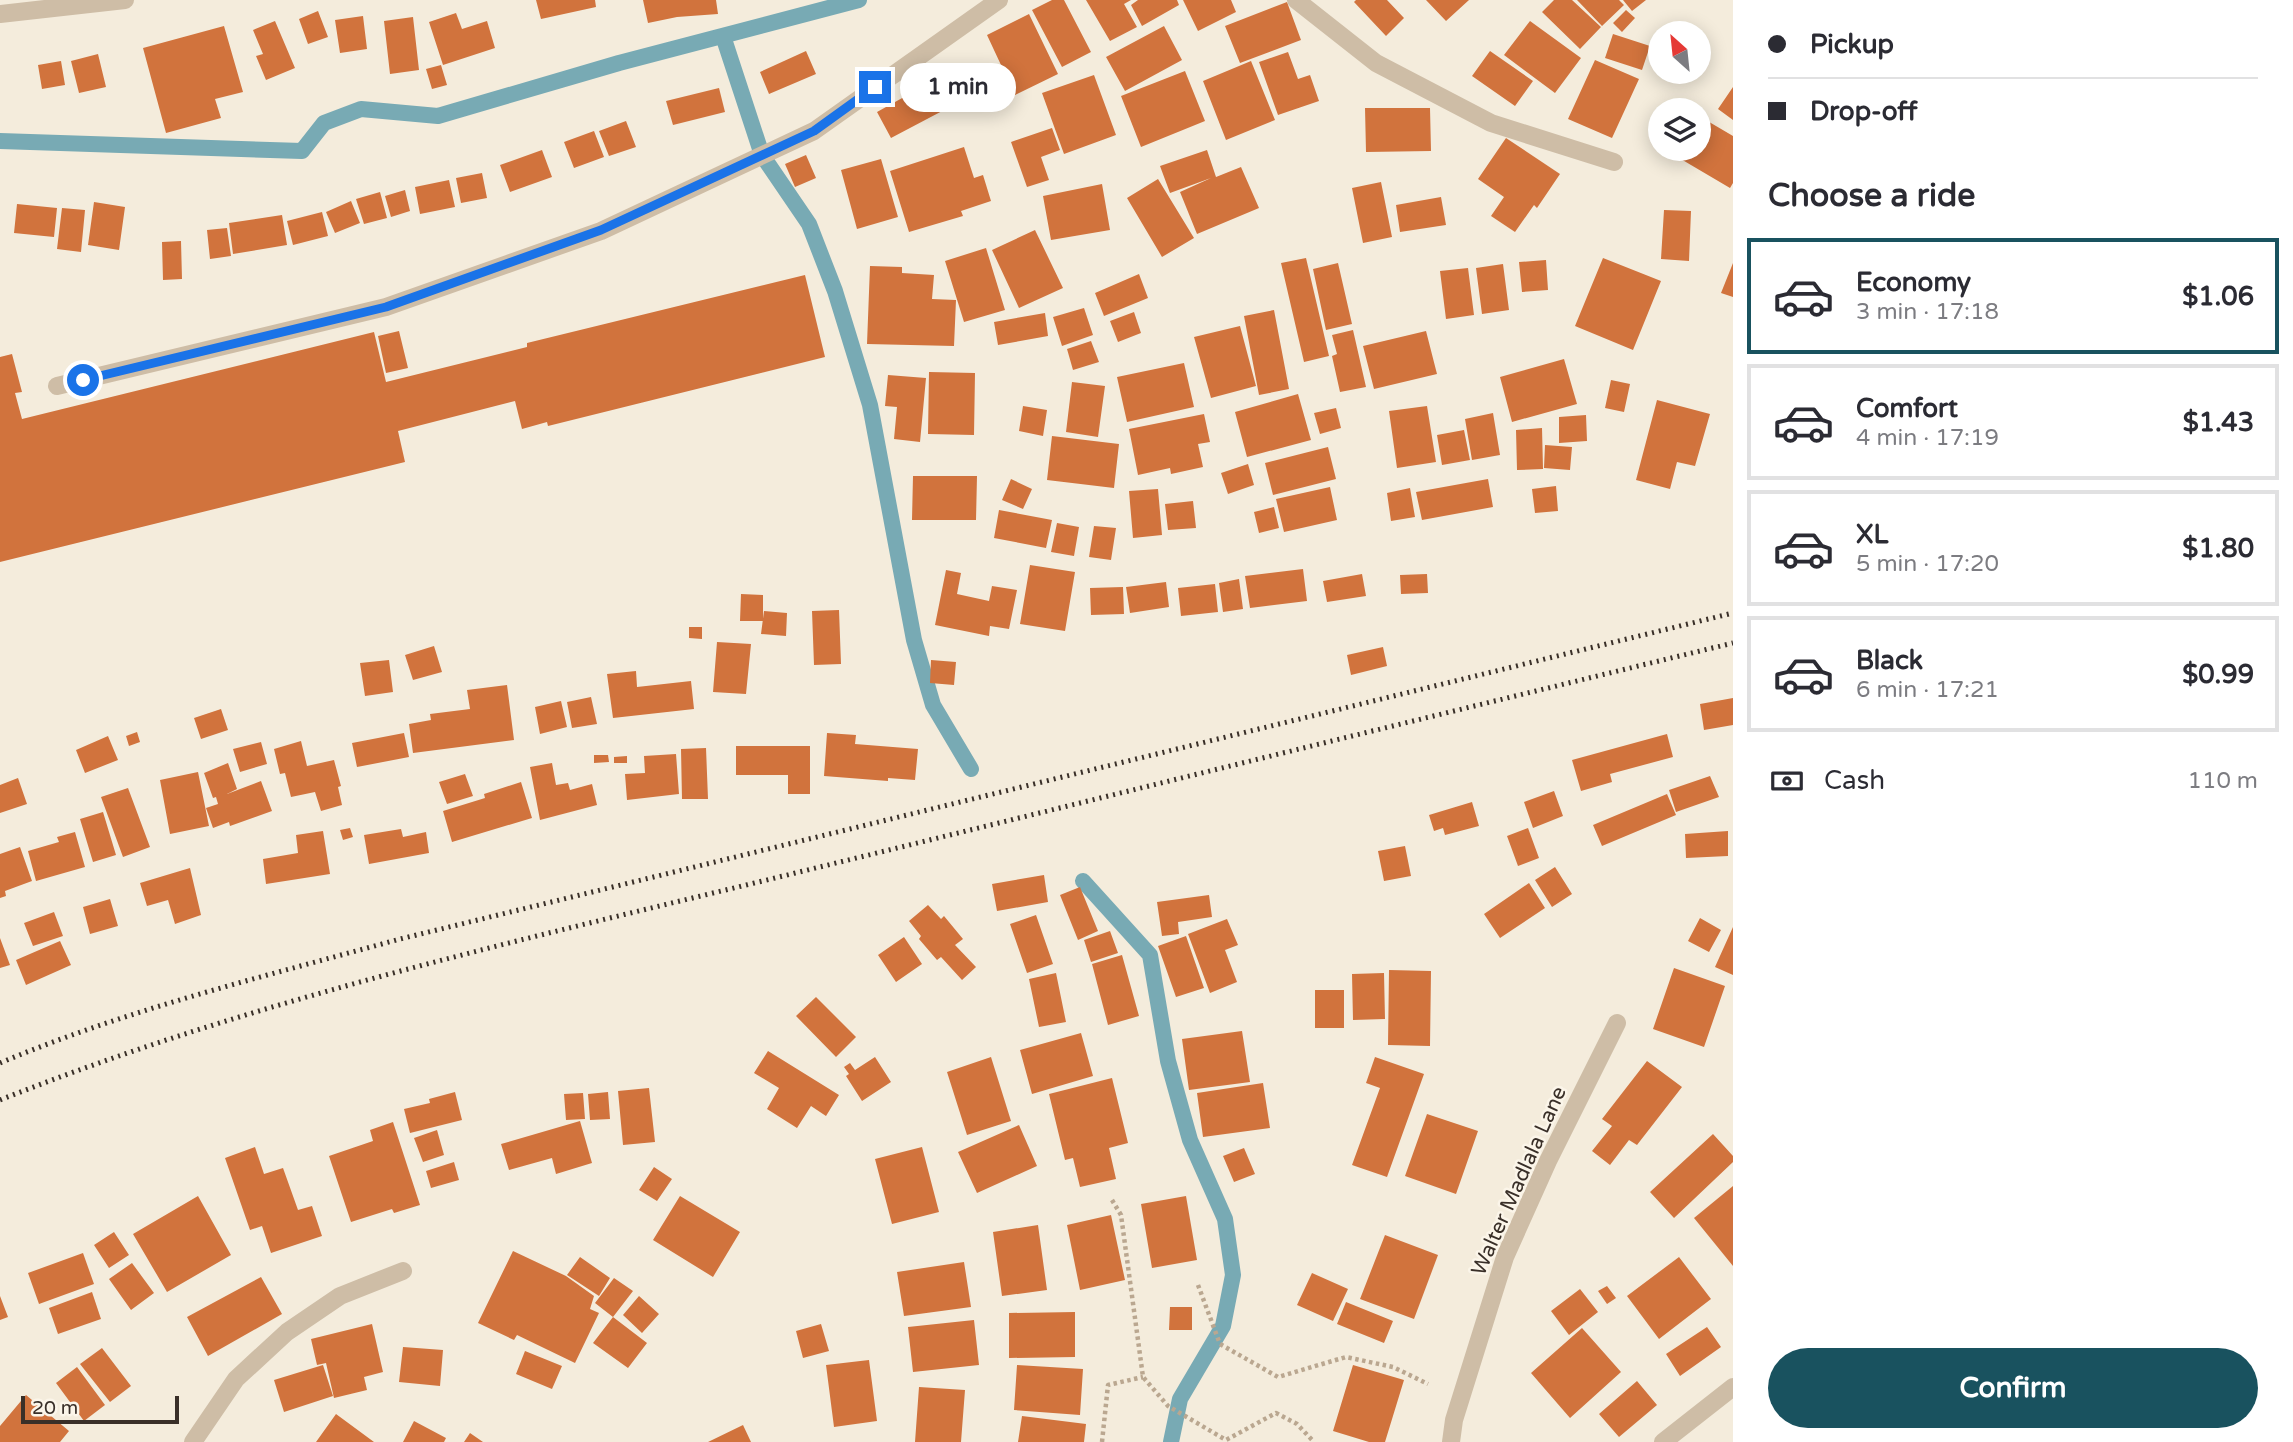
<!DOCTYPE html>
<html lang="en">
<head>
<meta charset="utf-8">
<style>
	body { margin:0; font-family:"Varela Round",sans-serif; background:#f7f7f7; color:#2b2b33; height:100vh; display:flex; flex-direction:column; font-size:26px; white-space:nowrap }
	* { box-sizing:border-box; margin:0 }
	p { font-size:23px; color:#7c7c81 }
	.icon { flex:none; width:38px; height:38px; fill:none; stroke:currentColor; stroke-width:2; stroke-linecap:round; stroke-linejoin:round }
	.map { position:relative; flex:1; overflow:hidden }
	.drawer { display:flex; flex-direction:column; background:#fff; width:560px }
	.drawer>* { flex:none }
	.top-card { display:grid; align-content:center; height:154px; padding:0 35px; background:#fff }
	.needle { width:46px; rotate:333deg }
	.tools { position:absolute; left:1648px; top:21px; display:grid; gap:14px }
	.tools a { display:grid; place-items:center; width:63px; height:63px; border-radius:50%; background:#fff; box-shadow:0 4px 18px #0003; font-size:35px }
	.scale { position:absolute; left:21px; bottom:18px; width:158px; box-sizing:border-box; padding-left:7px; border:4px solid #392f28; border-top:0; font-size:19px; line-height:24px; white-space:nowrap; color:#392f28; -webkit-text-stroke:5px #fbf5e9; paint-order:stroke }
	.end { position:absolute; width:32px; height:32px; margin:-16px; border:9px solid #1a73e8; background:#fff; box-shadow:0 0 0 4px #fff }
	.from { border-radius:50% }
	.bubble { position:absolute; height:49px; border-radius:24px; background:#fff; box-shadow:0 4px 18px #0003; font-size:23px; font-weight:800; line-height:49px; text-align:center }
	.top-card b { display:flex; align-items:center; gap:24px; height:66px; font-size:26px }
	.top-card b+b { border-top:2px solid #e1e1e2 }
	.top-card i { width:18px; height:18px; background:#2b2b33 }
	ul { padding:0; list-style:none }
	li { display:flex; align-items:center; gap:21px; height:116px; margin:0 14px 10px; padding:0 21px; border:4px solid #e1e1e2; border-radius:0px }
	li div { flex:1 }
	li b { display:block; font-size:26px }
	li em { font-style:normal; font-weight:800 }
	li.current { border-color:#19525f }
	li>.icon { width:63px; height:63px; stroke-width:1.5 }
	h2 { padding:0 35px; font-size:32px; line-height:84px }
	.pay { display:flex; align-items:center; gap:18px; height:77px; padding:0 35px; font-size:26px }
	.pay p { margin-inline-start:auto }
	.action { display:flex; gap:14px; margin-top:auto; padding:14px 35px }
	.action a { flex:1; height:80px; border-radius:42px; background:#19525f; color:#fff; font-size:28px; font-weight:800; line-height:80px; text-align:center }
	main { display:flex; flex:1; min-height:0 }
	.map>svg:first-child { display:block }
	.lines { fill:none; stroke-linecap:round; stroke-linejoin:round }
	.stream { stroke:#78aab4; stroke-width:16 }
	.building { fill:#d1733d }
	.path { stroke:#baa790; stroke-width:4.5; stroke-dasharray:3.5 3.5; stroke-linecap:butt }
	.service { stroke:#cebda6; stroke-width:18 }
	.minor { stroke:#cebda6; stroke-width:18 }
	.rail { stroke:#392f28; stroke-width:5; stroke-dasharray:2 5; stroke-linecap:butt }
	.route { stroke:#1a73e8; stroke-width:9 }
	.labels { text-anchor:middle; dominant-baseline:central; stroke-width:5; stroke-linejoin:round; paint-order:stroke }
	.street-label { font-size:21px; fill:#392f28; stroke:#fbf5e9 }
</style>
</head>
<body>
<main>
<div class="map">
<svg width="1733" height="1442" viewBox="0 0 1733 1442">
	<rect width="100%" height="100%" fill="#f4ecdc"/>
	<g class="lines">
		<path class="stream" d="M723 36 762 155 809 224 835 291 870 405 914 640 933 705 971 769
			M0 141 302 151 324 123 361 109 438 116 619 63 859 0
			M1083 881 1150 955 1168 1061 1190 1140 1225 1219 1233 1275 1223 1326 1180 1399 1171 1442"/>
	</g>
	<path class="building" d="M536 0H595L596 7 541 19Z
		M643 0H716L718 14 677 17 648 23Z
		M1052 0H1064L1091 52 1062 67 1032 10Z
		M1086 0H1131L1124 4 1137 27 1110 41Z
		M1138 0H1177L1179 5 1142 26 1131 5Z
		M1183 0H1231L1236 12 1198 31Z
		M1356 0H1387L1404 18 1386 36 1354 2Z
		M1426 0H1469L1446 21Z
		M1554 0H1572L1601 27 1580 49 1542 12Z
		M1577 0H1619L1624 5 1602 26Z
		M1623 0H1646L1632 11Z
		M1287 2 1301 40 1240 63 1225 26Z
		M1626 10 1635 18 1622 32 1613 23Z
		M318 11 328 37 308 44 299 19Z
		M456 13 462 29 487 21 495 48 443 65 429 22Z
		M1029 14 1058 74 1015 95 987 35Z
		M363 16 367 49 340 53 335 20Z
		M413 17 419 70 390 74 384 21Z
		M275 21 295 68 266 80 256 56 263 54 253 30Z
		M1530 21 1581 58 1555 93 1504 55Z
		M224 26 243 92 215 99 221 118 166 133 143 48Z
		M1164 26 1182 60 1125 91 1106 57Z
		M1613 34 1650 46 1642 70 1605 58Z
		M806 51 816 74 769 94 760 72Z
		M1490 51 1533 81 1515 106 1472 76Z
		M1288 52 1298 79 1310 75 1319 101 1278 115 1259 62Z
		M98 54 106 87 79 93 71 61Z
		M1595 60 1639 79 1612 138 1568 119Z
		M61 61 65 85 42 89 38 65Z
		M1251 61 1275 120 1226 140 1203 81Z
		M441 65 447 85 432 89 426 69Z
		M1185 71 1205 121 1141 147 1121 96Z
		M1094 75 1116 135 1064 154 1042 93Z
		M931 82 946 109 891 138 877 112Z
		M1733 87V120L1718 109Z
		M719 88 725 112 673 125 666 101Z
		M1365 108H1430L1431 151 1366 152Z
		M1699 116 1733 136V183L1730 188 1674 155 1678 149H1699Z
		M626 121 636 147 609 156 599 131Z
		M1052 128 1060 150 1041 157 1049 180 1027 187 1011 142Z
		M594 131 604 157 574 168 564 142Z
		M1506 138 1560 174 1537 208 1534 205 1515 232 1491 216 1504 197 1478 179Z
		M964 147 974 178 983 175 991 201 961 211 963 216 909 232 890 171Z
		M542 150 552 177 510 192 500 165Z
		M1207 150 1216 177 1241 167 1259 208 1197 234 1180 192 1211 178 1170 193 1160 166Z
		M806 155 816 178 795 187 785 164Z
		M881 159 898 217 857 229 841 170Z
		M482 173 487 198 461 203 456 178Z
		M1158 179 1194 238 1162 257 1127 198Z
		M449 180 455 207 420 214 415 187Z
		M1381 182 1392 237 1363 243 1352 188Z
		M1102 184 1110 230 1051 240 1043 196Z
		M405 190 410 211 391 217 385 196Z
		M380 192 387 218 364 224 356 199Z
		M1441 197 1446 225 1400 232 1396 205Z
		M351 201 360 223 335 233 326 212Z
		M94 202 125 207 119 250 88 245Z
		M17 204 57 208 54 237 14 233Z
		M62 208 85 210 81 252 57 249Z
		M1664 210 1691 211 1689 261 1661 259Z
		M322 212 328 236 293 245 287 221Z
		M282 215 287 245 233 254 229 223Z
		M227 228 231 256 210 259 207 230Z
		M1035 230 1063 288 1019 308 992 250Z
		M181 241 182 279 163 280 162 242Z
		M986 248 1005 310 964 322 945 261Z
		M1306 258 1329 356 1304 362 1281 263Z
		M1603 258 1661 281 1633 350 1575 326Z
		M1546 260 1548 290 1522 292 1519 262Z
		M1338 263 1352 324 1326 330 1313 269Z
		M1733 263V297L1721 293Z
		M1503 264 1509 310 1482 314 1476 268Z
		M870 266 902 267V273L934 275 932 299 956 300 954 346 867 344Z
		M1468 268 1474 315 1446 319 1440 271Z
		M1139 274 1148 298 1104 316 1095 293Z
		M805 275 825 357 548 426 547 422 522 429 515 401 398 431 405 462 0 562V357L12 354 22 392 15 393 22 419 374 332 386 382 527 347V343Z
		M1084 308 1093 335 1062 346 1053 317Z
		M1274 310 1289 389 1259 395 1244 316Z
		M1134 312 1141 333 1118 342 1110 321Z
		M1045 313 1048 336 998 345 994 322Z
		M1240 326 1256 386 1211 398 1194 337Z
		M1353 330 1366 387 1340 392 1332 356 1337 354 1332 335Z
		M399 331 408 368 386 373 378 336Z
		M1426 331 1437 374 1374 389 1363 346Z
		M1091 341 1099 362 1073 370 1067 349Z
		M1564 359 1577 404 1512 422 1500 377Z
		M1184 363 1194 407 1127 422 1117 377Z
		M929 372 975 373 974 435 928 434Z
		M888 375 926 378 920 442 894 439 897 407 885 406Z
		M1611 380 1630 384 1624 412 1605 408Z
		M1072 382 1105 386 1098 437 1066 432Z
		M1298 394 1311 440 1247 457 1235 412Z
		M1657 400 1710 414 1695 466 1677 462 1670 489 1636 480Z
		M1023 406 1047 410 1043 436 1019 431Z
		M1427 406 1436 462 1397 468 1389 411Z
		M1336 408 1341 428 1320 434 1314 413Z
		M1493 413 1500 455 1472 460 1465 419Z
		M1204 414 1210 442 1198 444 1203 467 1171 474 1170 468 1138 475 1129 429Z
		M1586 415 1587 441 1559 443V417Z
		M1542 428 1543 469 1517 470 1516 430Z
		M1464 430 1470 460 1442 465 1437 435Z
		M1052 436 1119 444 1114 488 1047 480Z
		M1545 445 1572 447 1570 470 1544 468Z
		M1328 447 1336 479 1273 495 1265 463Z
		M1248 464 1254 485 1228 494 1221 473Z
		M913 476H977L976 520H912Z
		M1011 479 1032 489 1023 509 1002 500Z
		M1488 479 1493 507 1422 520 1416 492Z
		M1556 486 1558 511 1535 513 1532 489Z
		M1330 487 1337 520 1284 532 1276 499Z
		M1410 488 1415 517 1391 521 1387 493Z
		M1158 489 1162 535 1133 538 1129 491Z
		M1193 501 1196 528 1168 530 1165 504Z
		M1274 507 1279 528 1259 533 1254 512Z
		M999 510 1052 520 1046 548 994 538Z
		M1057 523 1079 527 1074 556 1051 552Z
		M1094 526 1116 528 1111 560 1089 557Z
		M1030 565 1075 572 1065 631 1020 624Z
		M1303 569 1307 601 1250 608 1245 576Z
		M946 570 961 573 957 594 989 601 992 586 1017 590 1009 629 990 626 989 636 935 625Z
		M1362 574 1366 596 1327 602 1323 581Z
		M1427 574 1428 593 1401 594 1400 575Z
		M1239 579 1243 609 1223 612 1219 583Z
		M1166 582 1169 607 1130 613 1126 587Z
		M1215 584 1218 612 1181 616 1178 588Z
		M1123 587 1124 614 1091 615 1090 588Z
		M741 594 763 595V621H740Z
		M839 610 841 664 814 665 812 611Z
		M764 611 787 613 786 636 761 634Z
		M689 627H702V639L689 638Z
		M717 642 751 644 746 694 713 692Z
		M434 646 442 672 413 680 405 655Z
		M1383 647 1387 666 1351 675 1347 655Z
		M389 660 393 692 365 696 360 663Z
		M931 660 956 662 954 685 930 683Z
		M636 671 637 687 691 681 694 709 613 718 607 674Z
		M507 685 514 740 413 753 409 724 431 720 430 714 470 709 467 690Z
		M591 697 597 724 572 728 567 702Z
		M1733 698V725L1704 730 1700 704Z
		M561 701 567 727 540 734 535 707Z
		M221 709 228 730 201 739 194 718Z
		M137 732 140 742 129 746 126 736Z
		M404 733 409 757 357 767 352 743Z
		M827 733 856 735 855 744 918 749 915 780 888 778V781L824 776Z
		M1667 734 1673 757 1610 774 1612 782 1581 791 1572 760Z
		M108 736 118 760 85 773 76 750Z
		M301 741 307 766 334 760 341 786 338 787 342 805 321 811 315 792 291 797 285 773 280 774 274 749Z
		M261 742 267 764 240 772 233 749Z
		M736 746H810V794H788V775H736Z
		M706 748 708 799H682L681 749Z
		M676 754 679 794 627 800 625 774 645 773 644 756Z
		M594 755H608L609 762 594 763Z
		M627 756V763H614V757Z
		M228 763 237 789 227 794 261 781 272 811 230 826 229 822 213 828 206 808 218 804 216 797 213 798 204 773Z
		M552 763 556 785 568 783 570 790 592 784 597 805 540 820 530 767Z
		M198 772 209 826 170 834 160 780Z
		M465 774 473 796 447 804 439 782Z
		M1710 776 1719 797 1676 812 1669 790Z
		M18 778 27 804 0 813V785Z
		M521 782 532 818 452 842 443 811 485 798 484 794Z
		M128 788 150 847 123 857 101 797Z
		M1554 791 1563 816 1533 828 1524 802Z
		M1667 794 1676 815 1602 846 1593 825Z
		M1472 802 1479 826 1445 835 1443 828 1434 831 1429 815Z
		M103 812 116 855 93 862 80 819Z
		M350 828 353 837 343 840 340 830Z
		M1528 828 1539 858 1518 866 1507 836Z
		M401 829 403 837 426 832 429 853 369 864 364 835Z
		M323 831 330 874 266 884 263 859 298 853 296 835Z
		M1728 831V856L1686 858 1685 834Z
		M75 832 85 867 36 881 28 851 59 842 57 837Z
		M1405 846 1411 876 1384 881 1378 851Z
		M20 847 32 881 5 891 6 896 0 898V854Z
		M1555 867 1572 894 1552 907 1535 880Z
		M190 868 201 915 175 924 168 900 147 906 140 883Z
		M1044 875 1048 902 997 911 992 884Z
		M1529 883 1545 908 1500 938 1484 914Z
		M1080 887 1098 931 1078 940 1060 895Z
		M1209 895 1212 917 1178 922 1179 934 1162 936 1157 902Z
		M110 899 118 926 90 934 83 907Z
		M928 905 941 919 944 916 963 939 955 945 976 967 962 980 941 957 937 960 919 939 921 936 909 921Z
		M54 912 63 936 33 946 24 923Z
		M1036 915 1053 964 1027 973 1010 924Z
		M1700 918 1721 930 1709 952 1688 941Z
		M1227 919 1238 945 1225 950 1237 982 1210 993 1188 934Z
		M1733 927V975L1715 967Z
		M1110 931 1118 953 1091 962 1084 940Z
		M1186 936 1204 988 1176 997 1158 946Z
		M904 937 922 964 896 982 878 955Z
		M0 938 10 965 0 968Z
		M60 941 71 965 26 985 16 960Z
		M1122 955 1139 1016 1108 1025 1092 964Z
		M1674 968 1725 986 1704 1047 1653 1029Z
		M1389 970 1431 971 1430 1046 1388 1045Z
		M1056 973 1066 1022 1039 1027 1029 979Z
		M1384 973 1385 1019 1353 1020 1352 974Z
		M1315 990H1344V1028H1315Z
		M816 997 856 1037 836 1057 796 1016Z
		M1242 1031 1250 1082 1189 1090 1182 1039Z
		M1081 1033 1093 1076 1032 1094 1020 1050Z
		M768 1051 839 1095 826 1116 811 1106 797 1128 767 1109 779 1088 754 1073Z
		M875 1057 891 1082 862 1101 846 1076 849 1074 844 1067 850 1063 855 1070Z
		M991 1057 1011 1121 967 1135 947 1072Z
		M1375 1057 1424 1074 1387 1177 1352 1165 1380 1088 1366 1083Z
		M1647 1061 1682 1087 1637 1145 1629 1140 1610 1165 1592 1151 1612 1126 1602 1119Z
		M1112 1078 1128 1143 1109 1148 1116 1179 1080 1187 1073 1158 1065 1160 1049 1094Z
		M1263 1083 1270 1128 1203 1137 1197 1093Z
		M649 1088 655 1142 623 1145 618 1091Z
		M455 1092 462 1120 410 1133 404 1109 430 1103 429 1099Z
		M608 1092 610 1119 590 1120 588 1094Z
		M583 1093 585 1119 566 1120 564 1094Z
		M1427 1114 1478 1131 1456 1194 1405 1176Z
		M580 1121 592 1163 556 1174 552 1158 509 1170 501 1144Z
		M393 1122 420 1205 394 1213 392 1209 351 1222 329 1156 373 1141 370 1130Z
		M1019 1125 1037 1166 977 1193 958 1152Z
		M437 1130 444 1155 423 1162 414 1138Z
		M1713 1134 1733 1156V1162L1674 1218 1650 1192Z
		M255 1147 264 1174 283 1168 298 1210 312 1206 322 1236 271 1253 262 1226 250 1230 225 1158Z
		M922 1147 939 1212 892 1224 875 1159Z
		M1244 1148 1255 1174 1234 1182 1223 1156Z
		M454 1162 459 1180 431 1188 426 1171Z
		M654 1167 672 1179 657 1201 639 1190Z
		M1733 1186V1266L1694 1218Z
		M198 1196 231 1255 167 1292 133 1234Z
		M680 1196 740 1232 713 1277 653 1240Z
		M1186 1196 1197 1260 1152 1268 1141 1204Z
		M1111 1215 1125 1280 1080 1290 1067 1225Z
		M1038 1225 1047 1290 1002 1296 993 1232Z
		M114 1232 129 1255 109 1268 94 1245Z
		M1385 1235 1438 1255 1414 1319 1360 1299Z
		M513 1251 566 1276 594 1296 590 1309 599 1313 575 1363 517 1335 514 1340 478 1323Z
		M83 1253 94 1284 39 1304 28 1273Z
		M580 1257 610 1278 599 1296 567 1275Z
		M1679 1257 1711 1299 1659 1339 1627 1296Z
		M964 1262 971 1307 904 1316 897 1272Z
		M132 1263 154 1293 131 1310 109 1279Z
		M1312 1273 1348 1289 1333 1321 1297 1305Z
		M261 1277 282 1314 208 1356 187 1317Z
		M614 1278 633 1291 613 1317 595 1303Z
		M1607 1286 1616 1298 1607 1304 1598 1291Z
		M1580 1289 1598 1312 1569 1335 1551 1311Z
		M92 1292 101 1319 58 1334 49 1308Z
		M0 1296 8 1317 0 1320Z
		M639 1296 659 1314 642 1333 623 1315Z
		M1346 1302 1393 1321 1384 1343 1337 1324Z
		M1170 1307H1192V1330H1169Z
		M1075 1312V1357L1009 1358V1313Z
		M613 1317 647 1343 628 1368 593 1343Z
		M974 1320 979 1365 913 1372 908 1327Z
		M372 1324 383 1372 364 1377 367 1390 334 1398 326 1363 317 1365 311 1339Z
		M821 1324 829 1351 803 1358 796 1331Z
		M1707 1327 1721 1347 1680 1376 1666 1354Z
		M1582 1328 1621 1372 1570 1418 1531 1373Z
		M403 1347 443 1350 440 1386 399 1382Z
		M102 1348 131 1386 110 1402 80 1364Z
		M525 1351 562 1366 552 1389 516 1374Z
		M869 1360 877 1421 834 1427 826 1365Z
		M323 1365 333 1396 284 1412 274 1380Z
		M1017 1365 1083 1369 1080 1415 1014 1410Z
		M1353 1365 1404 1380 1385 1442H1369L1333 1431Z
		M77 1367 105 1405 84 1421 56 1383Z
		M1637 1381 1657 1405 1619 1437 1599 1414Z
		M919 1387 965 1390 961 1442H915Z
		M26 1395 69 1431 60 1442H0V1426Z
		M336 1414 374 1442H316Z
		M1022 1416 1086 1424 1084 1442H1018Z
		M414 1421 446 1438 444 1442H403Z
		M743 1425 751 1442H708Z
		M470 1433 483 1442H464Z"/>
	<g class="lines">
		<path class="path" d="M1112 1200 1121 1215 1143 1377 1168 1406 1226 1440 1276 1413 1297 1424 1314 1442
			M1198 1285 1220 1344 1278 1377 1346 1357 1393 1367 1428 1384
			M1102 1442 1108 1385 1143 1377"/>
		<path class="service" d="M57 386 386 307 601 231 814 131 999 0"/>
		<path class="minor" d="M1296 0 1376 63 1491 123 1614 162
			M0 14 125 0
			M193 1442 236 1379 287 1332 340 1296 403 1271
			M1451 1442 1454 1420 1505 1257 1548 1161 1617 1023
			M1663 1442 1733 1387"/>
		<path class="rail" d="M0 1063C128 1009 266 976 400 939L1733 613
			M0 1100C252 1000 517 941 779 877 1097 799 1415 720 1733 643"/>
	</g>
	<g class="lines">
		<path class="route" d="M83 380 386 307 601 230 814 131 875 87"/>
	</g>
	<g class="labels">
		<g class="street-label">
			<text transform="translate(1519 1181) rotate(-66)">Walter Madlala Lane</text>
		</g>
	</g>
</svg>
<div class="tools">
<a><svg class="needle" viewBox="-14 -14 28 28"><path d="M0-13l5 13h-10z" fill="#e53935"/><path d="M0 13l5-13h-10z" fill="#7c7c81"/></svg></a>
<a><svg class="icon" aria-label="layers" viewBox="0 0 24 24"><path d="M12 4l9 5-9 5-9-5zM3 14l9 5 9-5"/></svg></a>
</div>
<div class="scale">20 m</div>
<i class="end from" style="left:83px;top:380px"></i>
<i class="end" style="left:875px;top:87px"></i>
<div class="bubble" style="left:900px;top:63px;width:116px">1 min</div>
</div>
<section class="drawer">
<div class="top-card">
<b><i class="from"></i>Pickup</b>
<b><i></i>Drop-off</b>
</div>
<h2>Choose a ride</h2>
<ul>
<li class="current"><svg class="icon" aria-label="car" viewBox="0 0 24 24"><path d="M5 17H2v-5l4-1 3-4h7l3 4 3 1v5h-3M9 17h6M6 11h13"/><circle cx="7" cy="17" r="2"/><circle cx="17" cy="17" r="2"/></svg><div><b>Economy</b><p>3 min · 17:18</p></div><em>$1.06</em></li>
<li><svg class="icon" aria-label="car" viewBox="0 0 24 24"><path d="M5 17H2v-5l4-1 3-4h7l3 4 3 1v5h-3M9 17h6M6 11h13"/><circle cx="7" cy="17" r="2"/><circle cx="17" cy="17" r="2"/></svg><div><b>Comfort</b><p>4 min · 17:19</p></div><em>$1.43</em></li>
<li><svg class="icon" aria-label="car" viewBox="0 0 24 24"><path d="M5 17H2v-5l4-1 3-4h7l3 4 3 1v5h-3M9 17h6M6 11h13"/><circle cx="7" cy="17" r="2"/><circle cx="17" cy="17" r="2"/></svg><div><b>XL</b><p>5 min · 17:20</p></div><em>$1.80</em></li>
<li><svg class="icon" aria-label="car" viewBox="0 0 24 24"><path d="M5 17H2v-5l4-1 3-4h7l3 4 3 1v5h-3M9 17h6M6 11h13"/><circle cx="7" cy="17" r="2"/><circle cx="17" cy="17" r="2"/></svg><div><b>Black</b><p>6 min · 17:21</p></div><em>$0.99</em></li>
</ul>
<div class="pay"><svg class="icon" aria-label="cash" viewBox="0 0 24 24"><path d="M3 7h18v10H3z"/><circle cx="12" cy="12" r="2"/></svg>Cash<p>110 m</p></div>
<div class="action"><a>Confirm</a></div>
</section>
</main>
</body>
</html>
